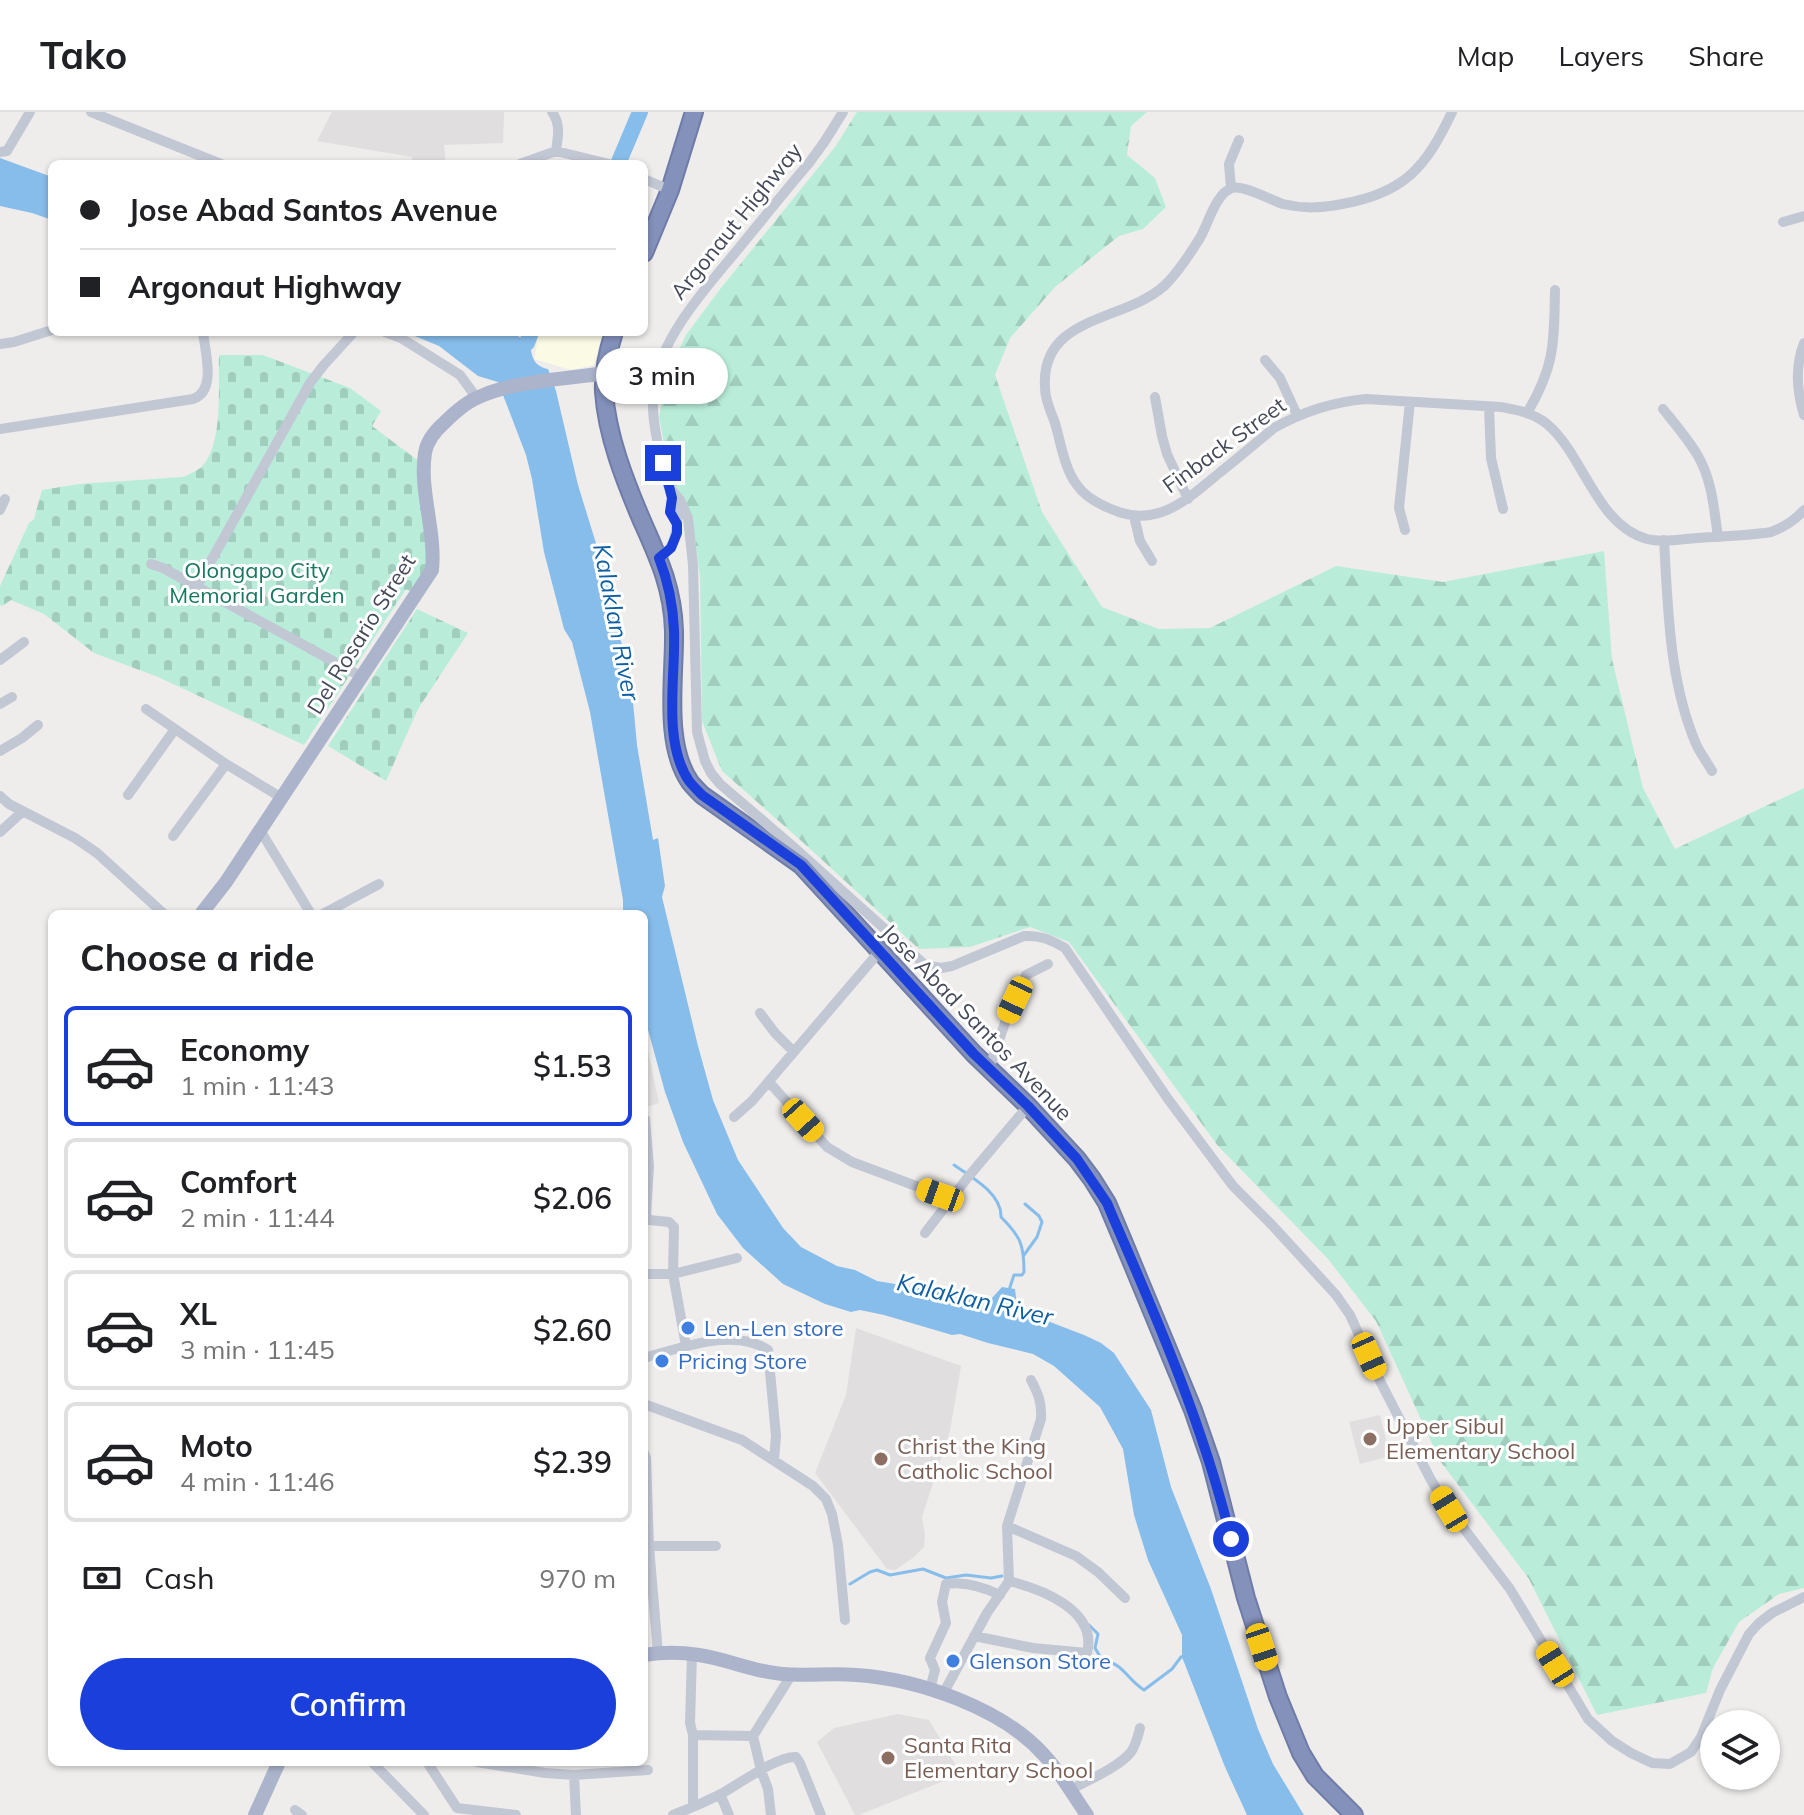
<!DOCTYPE html>
<html lang="en">
<head>
<meta charset="utf-8">
<style>
	body { margin:0; font-family:Mulish,sans-serif; background:#f6f6f6; color:#202124; height:100vh; display:flex; flex-direction:column; font-size:30px; white-space:nowrap }
	* { box-sizing:border-box; margin:0 }
	p { font-size:26px; color:#757577 }
	.icon { flex:none; width:44px; height:44px; fill:none; stroke:currentColor; stroke-width:2; stroke-linecap:round; stroke-linejoin:round }
	.map { position:relative; flex:1; overflow:hidden }
	.details { position:absolute; left:48px; top:798px; width:600px; height:856px; display:flex; flex-direction:column; background:#fff; border-radius:12px; box-shadow:0 2px 6px #0004 }
	.details>* { flex:none }
	.guide { position:absolute; left:48px; top:48px; width:600px; height:176px; border-radius:12px; box-shadow:0 2px 6px #0004; display:grid; align-content:center; height:176px; padding:0 32px; background:#fff }
	.buttons { position:absolute; left:1700px; top:1598px; display:grid; gap:16px }
	.buttons a { display:grid; place-items:center; width:80px; height:80px; border-radius:50%; background:#fff; box-shadow:0 2px 6px #0004; font-size:40px }
	.end { position:absolute; width:36px; height:36px; margin:-18px; border:10px solid #1b3fda; background:#fff; box-shadow:0 0 0 4px #fff }
	.from { border-radius:50% }
	.bubble { position:absolute; height:56px; border-radius:28px; background:#fff; box-shadow:0 2px 6px #0004; font-size:26px; font-weight:600; line-height:56px; text-align:center }
	.car { position:absolute; width:24px; height:48px; margin:-24px -12px; border-radius:10px; box-shadow:0 0 6px 2px #0007; background:linear-gradient(#f5c518 24%,#345 0 40%,#f5c518 0 76%,#345 0 86%,#f5c518 0) }
	.guide b { display:flex; align-items:center; gap:28px; height:76px; font-size:30px }
	.guide b+b { border-top:2px solid #e0e0e0 }
	.guide i { width:20px; height:20px; background:#202124 }
	ul { padding:0; list-style:none }
	li { display:flex; align-items:center; gap:24px; height:120px; margin:0 16px 12px; padding:0 16px; border:4px solid #e0e0e0; border-radius:12px }
	li div { flex:1 }
	li b { display:block; font-size:30px }
	li em { font-style:normal; font-weight:600 }
	li.active { border-color:#1b3fda }
	li>.icon { width:72px; height:72px; stroke-width:1.5 }
	h2 { padding:0 32px; font-size:36px; line-height:96px }
	.pay { display:flex; align-items:center; gap:20px; height:88px; padding:0 32px; font-size:30px }
	.pay p { margin-inline-start:auto }
	.action { display:flex; gap:16px; margin-top:auto; padding:16px 32px }
	.action a { flex:1; height:92px; border-radius:48px; background:#1b3fda; color:#fff; font-size:32px; font-weight:600; line-height:92px; text-align:center }
	header { display:flex; align-items:center; gap:48px; box-sizing:border-box; height:112px; padding:0 40px; background:#fff; border-bottom:2px solid #e0e0e0 }
	header strong { font-size:38px }
	nav { display:flex; gap:44px; margin-inline-start:auto; font-size:28px }
	.map>svg:first-child { display:block }
	.commercial { fill:#fbfae4 }
	.education { fill:#e0dede }
	.forest { fill:url(#forest-firs) }
	.cemetery { fill:url(#cemetery-stones) }
	.water { fill:#87bdea }
	.lines { fill:none; stroke-linecap:round; stroke-linejoin:round }
	.stream { stroke:#87bdea; stroke-width:3 }
	.river { stroke:#87bdea; stroke-width:16 }
	.highway-casing { stroke:#6f7ca7; stroke-width:20 }
	.minor { stroke:#c2c7d4; stroke-width:10 }
	.major { stroke:#abb4cb; stroke-width:14 }
	.highway { stroke:#8491bb; stroke-width:16 }
	.route { stroke:#1b3fda; stroke-width:10 }
	.shop-dot { fill:#3f7fe0; stroke:#fff; stroke-width:3 }
	.education-dot { fill:#8d6e63; stroke:#fff; stroke-width:3 }
	.labels { text-anchor:middle; dominant-baseline:central; stroke-width:6; stroke-linejoin:round; paint-order:stroke }
	.street-label { font-size:22px; fill:#454a59; stroke:#fff }
	.park-label { font-size:22px; fill:#177860; stroke:#fff }
	.shop-label { font-size:22px; fill:#366cbe; stroke:#fff; text-anchor:start }
	.education-label { font-size:22px; fill:#785e54; stroke:#fff; text-anchor:start }
	.water-label { font-size:24px; font-style:italic; fill:#0e5fa3; stroke:#fff }
</style>
</head>
<body>
<header>
<strong>Tako</strong>
<nav><a>Map</a><a>Layers</a><a>Share</a></nav>
</header>
<div class="map">
<svg width="1804" height="1703" viewBox="0 0 1804 1703">
	<defs>
		<pattern id="forest-firs" width="22" height="20" patternUnits="userSpaceOnUse" patternTransform="scale(2)"><rect width="22" height="20" fill="#b9edda"/><path d="M5 1l3.5 6h-7zM16 11l3.5 6h-7z" fill="#a0cdbd"/></pattern>
		<pattern id="cemetery-stones" width="16" height="16" patternUnits="userSpaceOnUse" patternTransform="scale(2)"><rect width="16" height="16" fill="#b9edda"/><path d="M2 7V4a2 2 0 0 1 4 0v3zM10 15v-3a2 2 0 0 1 4 0v3z" fill="#a0cdbd"/></pattern>
	</defs>
	<rect width="100%" height="100%" fill="#efedec"/>
	<path class="commercial" d="M539 220H603L594 253 571 258 534 247Z"/>
	<path class="education" d="M332 0H504L503 31 444 33 446 52H412V45L317 29Z
		M644 920 659 991 644 996Z
		M856 1216 961 1254 950 1319 922 1405 925 1423 924 1435 913 1446 895 1458 887 1457 815 1361 846 1283Z
		M1380 1303 1390 1344 1360 1352 1349 1310Z
		M898 1602 929 1608 961 1662 859 1703H855L817 1630 834 1616Z"/>
	<path class="forest" d="M857 0H1147L1131 14 1127 43 1155 66 1166 95 1143 117 1119 124 1055 175 1010 226 995 263 1042 400 1102 495 1159 517 1210 516 1336 454 1443 470 1604 439 1612 547 1643 676 1675 737 1804 676V1476L1779 1482 1739 1510 1713 1556 1706 1581 1597 1603 1529 1467 1440 1349 1376 1209 1328 1147 1218 1034 1069 830 1030 815 970 835 919 837 807 734 722 659 702 609 700 465 692 404 683 385 671 368 659 305 666 266 686 223 721 176 835 35Z"/>
	<path class="cemetery" d="M219 243H263L350 276 381 299 372 314 420 350 431 452 410 480 406 477 304 633 158 565 94 541 44 502 11 488 2 494 0 493V474L29 411 34 407 42 378 79 372 183 365C189 362 195 360 200 356 224 336 218 273 219 243Z
		M417 497 468 521 418 597 386 669 328 634Z"/>
	<path class="water" d="M0 46 52 65V108L32 101 0 94Z
		M405 220H506L518 224 530 233C532 246 534 254 548 257L556 279 578 373 599 441 612 479 620 527 626 542 631 569 637 633 653 728 658 726 665 774 662 785 698 934 713 988 738 1048 783 1116 801 1135 837 1154 855 1158 877 1169 986 1187 992 1186 1002 1175 1015 1177 1016 1186 1024 1200 1084 1223 1101 1231 1114 1241 1151 1298 1171 1375 1211 1477 1258 1617 1273 1652 1304 1703H1247L1225 1655 1182 1545V1523L1148 1448 1134 1403 1123 1337 1100 1295 1054 1254 1033 1242 988 1231 960 1222 952 1223 884 1203 860 1198 851 1200 825 1192 783 1172 743 1136 717 1102 683 1030 665 980 644 903V802H623V788L590 600 572 530 564 517 544 440 532 367 526 343 498 270 478 264 439 234Z"/>
	<g class="lines">
		<path class="stream" d="M954 1053C972 1065 1002 1082 1001 1105 1021 1125 1024 1133 1024 1160L1022 1163H1014L1009 1178
			M1024 1143 1037 1125 1042 1110 1039 1104 1025 1092
			M850 1472 870 1460 877 1458 890 1463 923 1457 946 1466 966 1463 991 1466 1002 1464
			M1089 1513 1098 1522 1095 1536 1102 1548C1125 1552 1126 1567 1144 1578L1172 1557 1181 1545 1185 1544"/>
		<path class="river" d="M618 52 640 0
			M511 240 527 231 531 220"/>
		<defs>
			<path id="highway" d="M644 141 670 78 694 0
				M614 220C608 239 603 260 604 280 607 324 625 369 642 409 659 447 673 477 674 519 675 564 663 631 690 670 693 674 698 679 702 683L801 753 974 942 1028 994 1077 1047 1092 1067 1107 1091 1123 1129 1193 1298 1211 1350 1246 1486 1278 1585 1301 1641 1315 1664 1354 1703"/>
		</defs>
		<use href="#highway" class="highway-casing"/>
		<path class="minor" d="M91 0 221 52
			M552 0C561 13 558 24 556 39
			M1452 0C1426 55 1405 81 1342 92 1321 96 1304 97 1283 92 1270 88 1243 72 1232 76 1216 81 1208 112 1200 126 1190 142 1178 161 1164 174 1124 210 1040 203 1045 276 1045 288 1051 300 1055 311 1061 331 1064 356 1077 373 1085 385 1099 392 1111 397 1156 417 1185 389 1218 362 1237 347 1256 331 1274 316 1304 299 1332 290 1366 287L1501 295C1517 298 1534 301 1547 312 1584 343 1596 413 1647 427 1663 431 1681 427 1697 426 1721 424 1746 424 1771 420 1785 415 1794 409 1804 398
			M0 40 7 39 30 0
			M520 52 556 39 609 52
			M644 67 670 78
			M1231 76 1229 52 1239 28
			M1783 110 1804 104
			M385 220 401 226 460 263 476 285
			M1804 231C1795 254 1797 280 1804 303
			M0 232 14 230 52 218
			M1265 248 1280 266 1297 303
			M1155 285 1162 324 1167 342 1188 387
			M1489 295 1491 346 1503 397
			M1663 297C1675 312 1688 327 1698 344 1712 368 1714 397 1718 425
			M1527 301C1555 254 1554 231 1555 178
			M0 317 193 287C217 279 205 240 203 220
			M668 373 680 388 688 406 693 453 697 620 705 649 711 661 720 672 789 731 925 853 941 856 952 854 1024 824C1041 823 1051 828 1065 836L1168 987 1233 1074 1273 1114 1336 1183 1350 1203 1380 1269 1431 1368 1449 1397 1510 1477 1588 1607 1612 1629 1631 1641 1652 1651 1670 1652 1691 1640 1701 1625 1720 1578 1749 1522 1759 1511 1772 1501 1804 1485
			M670 377C661 347 649 306 654 275 661 224 707 175 739 136 762 108 785 79 809 51L825 29 843 0
			M0 398 5 387
			M1134 404 1140 429 1152 449
			M1405 418 1399 396 1410 290
			M1664 428C1668 497 1669 568 1696 632 1700 641 1707 650 1712 659
			M659 446C674 435 675 428 677 411 678 402 680 400 676 392
			M151 452 163 456 362 565
			M196 476 310 271 323 254 354 220
			M0 548 24 530
			M0 592 12 585
			M146 597 226 652 282 686
			M0 639 22 626 38 613
			M128 683 175 617
			M0 684 9 692 75 726 97 741 164 802
			M260 718 311 802
			M0 720 22 700
			M173 724 226 652
			M323 802 379 772
			M760 901 775 921 794 940
			M989 957 1007 905 1026 863 1048 852
			M769 970 827 1035 852 1050 940 1083 953 1086
			M734 1005 752 989 879 840
			M645 1007 649 1054 646 1103 649 1108 669 1110 674 1115 673 1162 686 1234
			M925 1121 968 1065 1028 994
			M644 1162H673L737 1146
			M644 1246C681 1236 734 1215 768 1238L776 1324 774 1348
			M644 1292 742 1328 813 1374 826 1387 832 1402 838 1433 845 1508
			M644 1341 646 1346 649 1434 658 1541
			M1007 1414 1076 1444 1098 1460 1125 1486
			M646 1434H716
			M974 1524 1033 1536 1087 1541C1098 1498 1041 1477 1009 1469
			M692 1542 690 1611 693 1623
			M930 1577 935 1558 930 1546 946 1511 942 1490 946 1472C965 1469 983 1475 1000 1483
			M943 1582 987 1501 1009 1469 1007 1414 1041 1307C1042 1291 1038 1281 1031 1268
			M372 1650 424 1703
			M427 1650 457 1696 516 1703
			M477 1650 545 1661 574 1663 648 1658
			M574 1663 576 1703
			M1070 1678C1088 1668 1118 1656 1131 1640 1136 1633 1138 1624 1140 1616
			M720 1682 729 1703
			M693 1695V1623L753 1624
			M295 1698 302 1703
			M673 1703C689 1697 705 1690 721 1682 739 1672 777 1644 796 1645L800 1651 821 1703
			M771 1703 768 1677 761 1658 753 1624 792 1562"/>
		<path class="major" d="M201 802 226 770 432 458C436 419 419 378 425 341 427 328 435 319 444 311 454 301 466 290 479 285 513 269 567 267 605 261
			M644 1543C662 1540 681 1540 699 1543 727 1547 754 1560 783 1562 807 1564 832 1561 856 1563 918 1567 1002 1596 1044 1643 1061 1661 1073 1683 1087 1703
			M255 1703 279 1650"/>
		<use href="#highway" class="highway"/>
	</g>
	<g class="lines">
		<path class="route" d="M663 351 672 386 670 400 677 412V421L671 436 659 446C668 469 673 493 674 518 676 564 662 629 689 669 693 674 698 679 702 683L801 753 974 942 1028 994 1077 1047 1107 1091 1115 1110C1160 1213 1204 1317 1231 1427"/>
	</g>
	<g class="shop-dot">
		<circle cx="688" cy="1216" r="8"/>
		<circle cx="662" cy="1249" r="8"/>
		<circle cx="953" cy="1549" r="8"/>
	</g>
	<g class="education-dot">
		<circle cx="1370" cy="1327" r="8"/>
		<circle cx="881" cy="1347" r="8"/>
		<circle cx="888" cy="1646" r="8"/>
	</g>
	<g class="labels">
		<g class="street-label">
			<text transform="translate(736 109) rotate(-51)">Argonaut Highway</text>
			<text transform="translate(1224 333) rotate(-36)">Finback Street</text>
			<text transform="translate(361 522) rotate(-58)">Del Rosario Street</text>
			<text transform="translate(977 910) rotate(46)">Jose Abad Santos Avenue</text>
		</g>
		<g class="park-label">
			<text x="257" y="458">Olongapo City<tspan x="257" dy="25">Memorial Garden</tspan></text>
		</g>
		<g class="shop-label">
			<text x="704" y="1216">Len-Len store</text>
			<text x="678" y="1249">Pricing Store</text>
			<text x="969" y="1549">Glenson Store</text>
		</g>
		<g class="education-label">
			<text x="1386" y="1314">Upper Sibul<tspan x="1386" dy="25">Elementary School</tspan></text>
			<text x="897" y="1334">Christ the King<tspan x="897" dy="25">Catholic School</tspan></text>
			<text x="904" y="1633">Santa Rita<tspan x="904" dy="25">Elementary School</tspan></text>
		</g>
		<g class="water-label">
			<text transform="translate(617 510) rotate(79)">Kalaklan River</text>
			<text transform="translate(975 1187) rotate(13)">Kalaklan River</text>
		</g>
	</g>
</svg>
<div class="buttons">
<a><svg class="icon" aria-label="layers" viewBox="0 0 24 24"><path d="M12 4l9 5-9 5-9-5zM3 14l9 5 9-5"/></svg></a>
</div>
<i class="end from" style="left:1231px;top:1427px"></i>
<i class="end" style="left:663px;top:351px"></i>
<div class="bubble" style="left:596px;top:236px;width:132px">3 min</div>
<i class="car" style="left:1015px;top:888px;rotate:205deg"></i>
<i class="car" style="left:803px;top:1008px;rotate:138deg"></i>
<i class="car" style="left:940px;top:1083px;rotate:290deg"></i>
<i class="car" style="left:1369px;top:1244px;rotate:156deg"></i>
<i class="car" style="left:1449px;top:1397px;rotate:329deg"></i>
<i class="car" style="left:1262px;top:1535px;rotate:162deg"></i>
<i class="car" style="left:1555px;top:1552px;rotate:328deg"></i>
<div class="guide">
<b><i class="from"></i>Jose Abad Santos Avenue</b>
<b><i></i>Argonaut Highway</b>
</div>
<section class="details">
<h2>Choose a ride</h2>
<ul>
<li class="active"><svg class="icon" aria-label="car" viewBox="0 0 24 24"><path d="M5 17H2v-5l4-1 3-4h7l3 4 3 1v5h-3M9 17h6M6 11h13"/><circle cx="7" cy="17" r="2"/><circle cx="17" cy="17" r="2"/></svg><div><b>Economy</b><p>1 min · 11:43</p></div><em>$1.53</em></li>
<li><svg class="icon" aria-label="car" viewBox="0 0 24 24"><path d="M5 17H2v-5l4-1 3-4h7l3 4 3 1v5h-3M9 17h6M6 11h13"/><circle cx="7" cy="17" r="2"/><circle cx="17" cy="17" r="2"/></svg><div><b>Comfort</b><p>2 min · 11:44</p></div><em>$2.06</em></li>
<li><svg class="icon" aria-label="car" viewBox="0 0 24 24"><path d="M5 17H2v-5l4-1 3-4h7l3 4 3 1v5h-3M9 17h6M6 11h13"/><circle cx="7" cy="17" r="2"/><circle cx="17" cy="17" r="2"/></svg><div><b>XL</b><p>3 min · 11:45</p></div><em>$2.60</em></li>
<li><svg class="icon" aria-label="car" viewBox="0 0 24 24"><path d="M5 17H2v-5l4-1 3-4h7l3 4 3 1v5h-3M9 17h6M6 11h13"/><circle cx="7" cy="17" r="2"/><circle cx="17" cy="17" r="2"/></svg><div><b>Moto</b><p>4 min · 11:46</p></div><em>$2.39</em></li>
</ul>
<div class="pay"><svg class="icon" aria-label="cash" viewBox="0 0 24 24"><path d="M3 7h18v10H3z"/><circle cx="12" cy="12" r="2"/></svg>Cash<p>970 m</p></div>
<div class="action"><a>Confirm</a></div>
</section>
</div>
</body>
</html>
